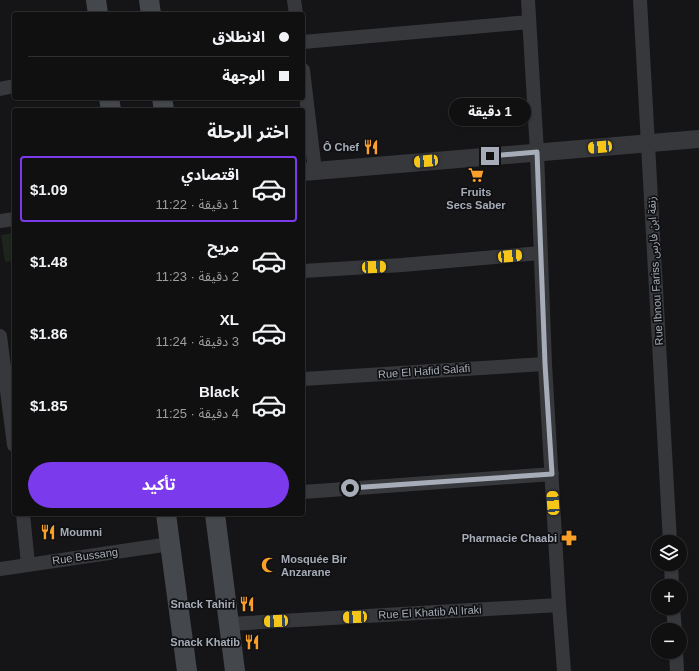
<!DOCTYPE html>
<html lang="ar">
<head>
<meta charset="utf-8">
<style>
	body { margin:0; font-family:Arial,"Noto Sans Arabic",sans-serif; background:#1e1e1f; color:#f1f3f6; direction:rtl; height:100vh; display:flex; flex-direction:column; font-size:15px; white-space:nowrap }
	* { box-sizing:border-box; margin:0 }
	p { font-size:13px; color:#9c9d9f }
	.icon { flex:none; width:22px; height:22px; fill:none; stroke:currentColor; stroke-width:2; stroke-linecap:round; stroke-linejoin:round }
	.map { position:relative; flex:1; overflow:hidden; direction:ltr }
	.side { position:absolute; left:12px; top:108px; width:293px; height:408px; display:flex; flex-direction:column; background:#101011; border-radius:4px; box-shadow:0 1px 3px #0004,0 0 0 1px #303031; direction:rtl }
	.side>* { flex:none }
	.guide { position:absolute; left:12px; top:12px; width:293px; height:88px; border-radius:4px; box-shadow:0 1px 3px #0004,0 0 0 1px #303031; direction:rtl; display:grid; align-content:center; height:88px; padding:0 16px; background:#101011 }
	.tools { position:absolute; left:651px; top:535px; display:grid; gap:8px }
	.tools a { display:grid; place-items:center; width:36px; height:36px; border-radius:50%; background:#101011; box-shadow:0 1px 3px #0004,0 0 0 1px #303031; font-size:20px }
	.end { position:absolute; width:18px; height:18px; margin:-9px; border:5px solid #a6adb8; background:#111; box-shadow:0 0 0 2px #111 }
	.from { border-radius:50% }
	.bubble { position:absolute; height:28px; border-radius:14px; background:#101011; box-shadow:0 1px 3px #0004,0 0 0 1px #303031; font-size:13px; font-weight:700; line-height:28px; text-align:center; direction:rtl }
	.car { position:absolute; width:12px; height:24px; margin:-12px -6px; border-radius:5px; box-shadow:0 0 3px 1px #0007; background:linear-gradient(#f5c518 24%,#345 0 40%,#f5c518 0 76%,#345 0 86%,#f5c518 0) }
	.guide b { display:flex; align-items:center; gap:14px; height:38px; font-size:15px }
	.guide b+b { border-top:1px solid #303031 }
	.guide i { width:10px; height:10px; background:#f1f3f6 }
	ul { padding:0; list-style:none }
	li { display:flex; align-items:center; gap:12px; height:66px; margin:0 8px 6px; padding:0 8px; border:2px solid transparent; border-radius:4px }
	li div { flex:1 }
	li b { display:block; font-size:15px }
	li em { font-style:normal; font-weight:700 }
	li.active { border-color:#7c3aed }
	li>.icon { width:36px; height:36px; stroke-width:1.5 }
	h2 { padding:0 16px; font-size:18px; line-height:48px }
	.button { display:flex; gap:8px; margin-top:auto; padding:8px 16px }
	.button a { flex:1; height:46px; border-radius:24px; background:#7c3aed; color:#fff; font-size:16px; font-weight:700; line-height:46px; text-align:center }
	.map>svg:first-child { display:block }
	.green { fill:#1d251d }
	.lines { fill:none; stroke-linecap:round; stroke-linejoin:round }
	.minor { stroke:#36383c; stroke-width:14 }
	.tertiary { stroke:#36383c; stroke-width:18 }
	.secondary { stroke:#44474c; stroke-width:20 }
	.route { stroke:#a6adb8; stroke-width:5 }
	.labels { text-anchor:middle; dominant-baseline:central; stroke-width:3.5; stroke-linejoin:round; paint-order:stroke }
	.poi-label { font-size:11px; font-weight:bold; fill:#a6adb8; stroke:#101012; text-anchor:end }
	.street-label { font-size:11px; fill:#a6adb8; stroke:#101012 }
</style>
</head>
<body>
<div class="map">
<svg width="699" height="671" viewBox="0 0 699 671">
	<rect width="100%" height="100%" fill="#151517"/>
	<path class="green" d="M14 233V261L5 262 1 235Z"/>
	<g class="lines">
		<path class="minor" d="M294 0 296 14
			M528 0 537 152 545 364 559 605 564 671
			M640 0 670 542
			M303 42 529 22
			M303 70 315 171
			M0 89 14 86
			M0 221 14 219
			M303 271 402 265 541 253
			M0 336 14 445
			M303 379 545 364
			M303 492 552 474
			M23 514 28 564
			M671 564 672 586
			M0 569 170 544
			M673 608 675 630
			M229 624 559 605
			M676 652 677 671"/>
		<path class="tertiary" d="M303 172 699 139"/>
		<path class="secondary" d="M96 0 98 14
			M149 0 151 14
			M109 98 111 110
			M162 98 164 110
			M166 514 187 671
			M215 514 235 671"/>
	</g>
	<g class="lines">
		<path class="route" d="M350 488 552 474 545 364 537 152 490 156"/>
	</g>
	<defs>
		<symbol id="restaurant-bare" viewBox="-9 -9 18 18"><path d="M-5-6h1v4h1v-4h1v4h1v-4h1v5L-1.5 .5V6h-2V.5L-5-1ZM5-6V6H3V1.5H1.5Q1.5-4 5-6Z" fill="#fa9f2a" stroke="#101012" stroke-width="2.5" paint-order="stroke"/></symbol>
		<symbol id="supermarket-bare" viewBox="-9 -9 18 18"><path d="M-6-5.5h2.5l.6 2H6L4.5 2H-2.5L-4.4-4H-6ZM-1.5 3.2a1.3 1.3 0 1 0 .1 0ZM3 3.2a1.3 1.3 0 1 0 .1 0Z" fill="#fa9f2a" stroke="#101012" stroke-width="2.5" paint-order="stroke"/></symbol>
		<symbol id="pharmacy-bare" viewBox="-9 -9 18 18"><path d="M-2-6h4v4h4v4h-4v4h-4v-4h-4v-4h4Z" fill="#fa9f2a" stroke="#101012" stroke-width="2.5" paint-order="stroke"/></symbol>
		<symbol id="mosque-bare" viewBox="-9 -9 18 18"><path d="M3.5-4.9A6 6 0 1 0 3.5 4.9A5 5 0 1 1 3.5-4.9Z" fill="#fa9f2a" stroke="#101012" stroke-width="2.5" paint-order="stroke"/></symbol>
	</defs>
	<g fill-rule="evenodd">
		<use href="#restaurant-bare" x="360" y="136" width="22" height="22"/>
		<use href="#supermarket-bare" x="465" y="164" width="22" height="22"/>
		<use href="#restaurant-bare" x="37" y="521" width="22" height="22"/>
		<use href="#pharmacy-bare" x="558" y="527" width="22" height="22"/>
		<use href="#mosque-bare" x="258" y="554" width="22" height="22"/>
		<use href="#restaurant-bare" x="236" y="593" width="22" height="22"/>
		<use href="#restaurant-bare" x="241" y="631" width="22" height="22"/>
	</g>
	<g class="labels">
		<g class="poi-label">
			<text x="359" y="147">Ô Chef</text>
			<text x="476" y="192" text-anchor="middle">Fruits<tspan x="476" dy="13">Secs Saber</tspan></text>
			<text x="60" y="532" text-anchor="start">Moumni</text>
			<text x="557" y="538">Pharmacie Chaabi</text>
			<text x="281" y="559" text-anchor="start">Mosquée Bir<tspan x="281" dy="13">Anzarane</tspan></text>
			<text x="235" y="604">Snack Tahiri</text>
			<text x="240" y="642">Snack Khatib</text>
		</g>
		<g class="street-label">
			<text transform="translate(655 271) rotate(-93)">Rue Ibnou Fariss زنقة ابن فارس</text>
			<text transform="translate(424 371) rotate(-4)">Rue El Hafid Salafi</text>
			<text transform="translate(85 556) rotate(-8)">Rue Bussang</text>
			<text transform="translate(430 612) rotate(-3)">Rue El Khatib Al Iraki</text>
		</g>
	</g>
</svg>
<div class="tools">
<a><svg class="icon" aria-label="layers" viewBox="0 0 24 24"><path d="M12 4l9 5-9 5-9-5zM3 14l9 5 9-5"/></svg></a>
<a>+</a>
<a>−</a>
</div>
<i class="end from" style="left:350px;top:488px"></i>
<i class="end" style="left:490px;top:156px"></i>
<div class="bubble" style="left:449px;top:98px;width:82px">1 دقيقة</div>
<i class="car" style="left:600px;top:147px;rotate:265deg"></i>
<i class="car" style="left:426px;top:161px;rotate:265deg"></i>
<i class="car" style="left:510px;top:256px;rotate:85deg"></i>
<i class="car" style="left:374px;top:267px;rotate:87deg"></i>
<i class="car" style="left:553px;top:503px;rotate:356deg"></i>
<i class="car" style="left:355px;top:617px;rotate:267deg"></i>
<i class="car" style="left:276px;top:621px;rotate:267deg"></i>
<div class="guide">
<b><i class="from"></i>الانطلاق</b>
<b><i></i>الوجهة</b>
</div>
<section class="side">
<h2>اختر الرحلة</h2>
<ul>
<li class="active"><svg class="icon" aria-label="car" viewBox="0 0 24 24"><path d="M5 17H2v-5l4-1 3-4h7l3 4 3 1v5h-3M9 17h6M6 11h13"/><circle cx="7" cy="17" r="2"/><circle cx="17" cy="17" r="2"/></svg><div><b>اقتصادي</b><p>1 دقيقة · 11:22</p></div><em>$1.09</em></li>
<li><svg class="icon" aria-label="car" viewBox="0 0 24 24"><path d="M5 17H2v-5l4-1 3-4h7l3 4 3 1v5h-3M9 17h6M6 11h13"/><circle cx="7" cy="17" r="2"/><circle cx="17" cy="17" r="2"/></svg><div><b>مريح</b><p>2 دقيقة · 11:23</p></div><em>$1.48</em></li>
<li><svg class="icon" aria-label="car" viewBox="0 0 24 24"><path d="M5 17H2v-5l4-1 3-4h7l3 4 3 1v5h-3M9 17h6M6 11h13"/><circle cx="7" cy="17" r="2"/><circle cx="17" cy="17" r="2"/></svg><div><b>XL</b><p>3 دقيقة · 11:24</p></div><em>$1.86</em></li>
<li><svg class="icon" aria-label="car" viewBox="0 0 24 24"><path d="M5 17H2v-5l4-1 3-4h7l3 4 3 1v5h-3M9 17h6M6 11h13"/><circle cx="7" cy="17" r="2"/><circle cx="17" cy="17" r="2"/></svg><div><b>Black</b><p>4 دقيقة · 11:25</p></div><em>$1.85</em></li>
</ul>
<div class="button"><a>تأكيد</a></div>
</section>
</div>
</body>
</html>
